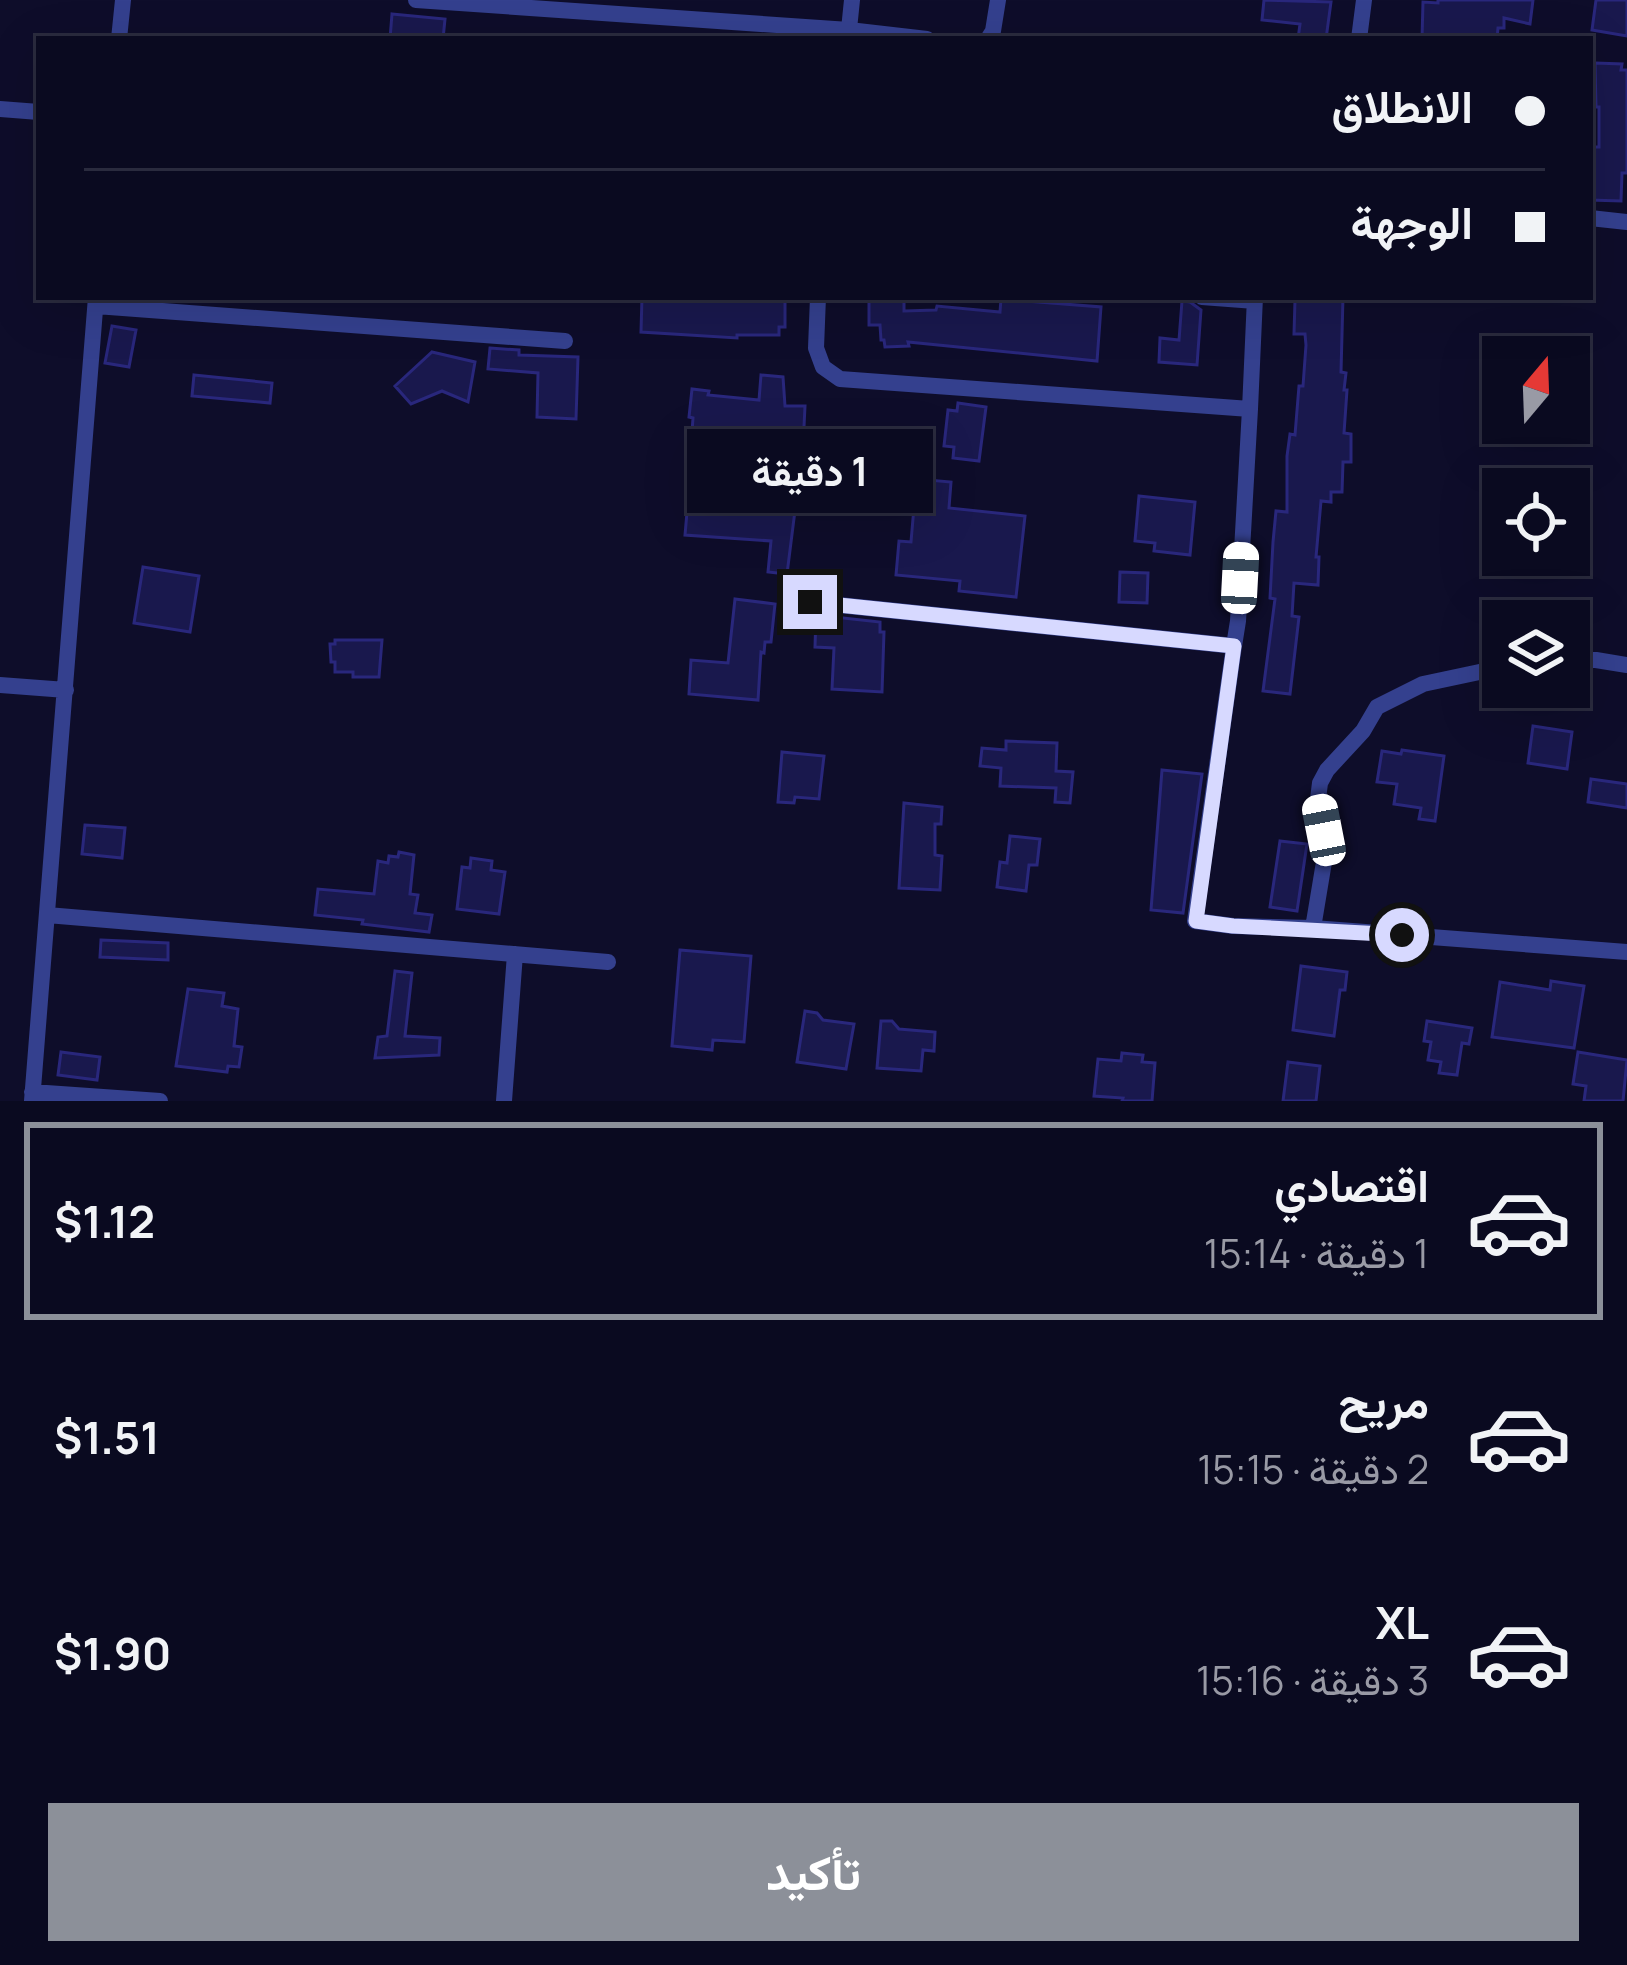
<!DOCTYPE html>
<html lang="ar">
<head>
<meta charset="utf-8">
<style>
	body { margin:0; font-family:Manrope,Vazirmatn,sans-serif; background:#18182d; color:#f1f3f6; direction:rtl; height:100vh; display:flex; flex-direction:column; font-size:45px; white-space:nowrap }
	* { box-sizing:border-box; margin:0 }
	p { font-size:39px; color:#999aa5 }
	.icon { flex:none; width:66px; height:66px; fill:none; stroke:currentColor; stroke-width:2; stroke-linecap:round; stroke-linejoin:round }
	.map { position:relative; height:1101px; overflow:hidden; direction:ltr }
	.side { display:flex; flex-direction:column; background:#0a0a20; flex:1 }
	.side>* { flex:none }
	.top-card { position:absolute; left:36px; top:36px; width:1557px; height:264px; border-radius:0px; box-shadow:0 12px 48px #0002,0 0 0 3px #2a2b3e; direction:rtl; display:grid; align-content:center; height:264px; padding:0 48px; background:#0a0a20 }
	.needle { width:78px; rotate:19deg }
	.fabs { position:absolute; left:1482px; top:336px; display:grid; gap:24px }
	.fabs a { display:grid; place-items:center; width:108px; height:108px; border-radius:0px; background:#0a0a20; box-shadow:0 12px 48px #0002,0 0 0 3px #2a2b3e; font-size:60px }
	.end { position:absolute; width:54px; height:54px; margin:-27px; border:15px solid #d7d9ff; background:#111; box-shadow:0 0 0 6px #111 }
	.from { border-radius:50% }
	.bubble { position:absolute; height:84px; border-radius:0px; background:#0a0a20; box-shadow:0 12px 48px #0002,0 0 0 3px #2a2b3e; font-size:39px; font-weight:700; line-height:84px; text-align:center; direction:rtl }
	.car { position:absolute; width:36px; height:72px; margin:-36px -18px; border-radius:15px; box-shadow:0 0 9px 3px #0007; background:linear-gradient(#fff 24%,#345 0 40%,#fff 0 76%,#345 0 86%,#fff 0) }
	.top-card b { display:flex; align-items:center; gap:42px; height:114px; font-size:45px }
	.top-card b+b { border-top:3px solid #2a2b3e }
	.top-card i { width:30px; height:30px; background:#f1f3f6 }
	ul { padding:21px 0 0; list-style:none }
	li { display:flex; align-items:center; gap:36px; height:198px; margin:0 24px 18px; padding:0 24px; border:6px solid transparent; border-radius:0px }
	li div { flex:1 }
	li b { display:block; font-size:45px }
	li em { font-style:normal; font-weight:700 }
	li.selected { border-color:#8c9099 }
	li>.icon { width:108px; height:108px; stroke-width:1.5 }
	.button { display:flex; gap:24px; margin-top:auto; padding:24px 48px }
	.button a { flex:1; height:138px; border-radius:0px; background:#8c9099; color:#fff; font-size:48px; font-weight:700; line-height:138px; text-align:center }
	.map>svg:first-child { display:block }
	.building { fill:#19184d; stroke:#29277c; stroke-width:3; fill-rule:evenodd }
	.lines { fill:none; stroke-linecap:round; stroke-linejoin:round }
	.street { stroke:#34408e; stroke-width:16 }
	.route { stroke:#d7d9ff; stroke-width:15 }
</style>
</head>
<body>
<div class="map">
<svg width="1627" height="1101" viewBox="0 0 1627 1101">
	<rect width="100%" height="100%" fill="#0e0d2a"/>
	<path class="building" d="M1264 0 1331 2 1326 39H1298L1300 24 1262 20Z
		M1438 0H1533L1530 24 1504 18V28H1498L1497 39H1422L1423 2 1438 3Z
		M1596 0H1627V36L1592 30Z
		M392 14 445 19 443 39H390Z
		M1595 63 1622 64 1621 70H1627V173H1622L1621 201 1590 200 1591 147H1599V107H1596Z
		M642 297H785V327H779V335H737V338L641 332Z
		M904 297V311L936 310 937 306 1000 312 1001 299 1101 307 1097 361 908 342 909 346 885 347 884 340H881L880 325H869V298Z
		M1318 297H1343L1341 372 1346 373 1344 390H1347L1344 433 1351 434V462H1343L1342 492H1331V502L1321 501 1316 557H1319L1318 585 1294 583 1292 616 1299 617 1290 694 1263 691 1275 599 1270 598 1273 542 1276 511 1287 512V456L1290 434 1295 435 1299 386H1303L1306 345 1305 334H1294L1295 300 1318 301Z
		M1182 301 1190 302 1201 310 1197 365 1159 362 1160 338 1179 340Z
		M112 326 136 330 129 367 105 363Z
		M490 348 519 350V355L578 357 576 419 537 417 538 373 488 369Z
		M432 352 475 362 468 402 442 391 411 404 395 386Z
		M194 375 272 383 270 403 192 396Z
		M761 375 783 377 785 406H805L803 447 787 574 768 572 771 541 685 535 694 432H692L693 418 689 417 692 389 709 391 708 395 759 400ZM724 438 756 439 755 472 721 469Z
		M958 403 986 407 979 461 953 458 954 447 944 446 948 410 957 411Z
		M906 478 951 482 949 508 1025 516 1016 597 959 591 960 581 896 575 899 541 911 542 914 507 903 506Z
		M1139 496 1195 502 1190 555 1154 551 1155 543 1135 541Z
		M143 567 199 576 190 632 134 623Z
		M1120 572 1148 573 1147 603 1119 602Z
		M735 599 775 604 771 642H765L764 653 761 652 758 700 689 694 691 660 728 663Z
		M816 615 880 622V632H884L882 692 832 689 834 648 815 647Z
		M335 640H382L379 677H353V672H335V662H331L330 644H335Z
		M1533 726 1572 732 1567 769 1528 763Z
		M1006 741 1057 743 1056 771 1073 772 1070 803 1055 802 1056 788 1000 786 1001 768 980 766 982 748 1006 750Z
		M1402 750 1444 756 1435 821 1419 819 1421 808 1394 804 1397 784 1377 782 1382 751 1401 754Z
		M782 752 824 756 819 799 795 797 794 803 778 802Z
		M1162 770 1202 774 1183 913 1151 910Z
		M1591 779 1627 784V808L1588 802Z
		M904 803 942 807 941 824H935V855L942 856 940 890 899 888Z
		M85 825 125 828 122 858 82 854Z
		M1010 836 1040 839 1037 865H1029L1026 891 997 887 1000 862 1007 863Z
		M1280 841 1307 844 1297 911 1270 907Z
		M399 852 414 855 410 894 418 895 415 913 432 915 429 932 362 924 363 920 315 915 318 889 374 894 378 861 388 863 389 856 398 857Z
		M471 858 492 861 491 870 505 872 499 914 457 909 462 867 470 868Z
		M101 940 168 943V960L100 957Z
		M680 950 751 956 744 1042 713 1040 712 1050 672 1046Z
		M1301 966 1347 972 1345 990H1340L1334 1036 1293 1030Z
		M395 971 412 973 405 1036 440 1038 439 1055 375 1058 378 1037 387 1036Z
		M1551 981 1584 986 1574 1048 1492 1037 1500 982 1550 990Z
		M188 989 224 993 222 1006 238 1009 234 1046 242 1047 239 1067 228 1066 227 1072 176 1066Z
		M805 1011 817 1013 823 1020 854 1024 846 1069 797 1062Z
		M881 1021H892L899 1029 935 1032 934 1051 923 1050 921 1071 877 1068Z
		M1427 1021 1472 1028 1469 1044 1462 1043 1457 1075 1439 1073 1441 1062 1428 1060 1431 1042 1424 1041Z
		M61 1052 100 1057 97 1080 58 1075Z
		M1578 1052 1627 1060 1623 1101H1584L1586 1086 1573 1084Z
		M1122 1053 1143 1055 1142 1062 1155 1063 1152 1101H1122L1123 1098 1094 1096 1098 1059 1121 1061Z
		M1288 1062 1320 1066 1316 1101H1283Z"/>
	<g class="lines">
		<path class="street" d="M416 0 849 30 927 39
			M119 39 123 0
			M848 39 852 0
			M988 39 993 31 998 0
			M1359 39 1364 0
			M0 109 39 112
			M1590 218 1627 222
			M818 297 816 348 823 367 840 379 1250 409 1255 297
			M1202 297 1255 301
			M96 306 565 341
			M810 602 1234 646 1238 621 1250 409
			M1234 646 1195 921 1233 926 1313 928 1627 952
			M1569 660H1596L1627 665
			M0 685 66 690
			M47 915 608 962
			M1313 928 1325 856 1318 799 1320 783 1327 770 1363 731 1377 707 1423 684 1503 667
			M32 1092 160 1101
			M32 1101 96 297
			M504 1101 515 954"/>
	</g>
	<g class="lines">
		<path class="route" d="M810 602 1234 646 1196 921 1233 926 1402 935"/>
	</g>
</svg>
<div class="fabs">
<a><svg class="needle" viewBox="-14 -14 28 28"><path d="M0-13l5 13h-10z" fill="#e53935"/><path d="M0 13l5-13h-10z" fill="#999aa5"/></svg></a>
<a><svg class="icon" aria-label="locate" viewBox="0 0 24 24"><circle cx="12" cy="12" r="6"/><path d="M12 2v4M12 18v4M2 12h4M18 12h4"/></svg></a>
<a><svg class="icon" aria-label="layers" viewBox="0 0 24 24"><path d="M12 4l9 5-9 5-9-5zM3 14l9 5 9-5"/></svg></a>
</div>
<i class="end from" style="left:1402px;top:935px"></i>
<i class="end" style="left:810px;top:602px"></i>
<div class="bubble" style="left:687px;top:429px;width:246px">1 دقيقة</div>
<i class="car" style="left:1240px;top:578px;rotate:3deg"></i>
<i class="car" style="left:1324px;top:830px;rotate:349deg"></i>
<div class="top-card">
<b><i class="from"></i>الانطلاق</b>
<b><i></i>الوجهة</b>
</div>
</div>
<section class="side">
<ul>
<li class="selected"><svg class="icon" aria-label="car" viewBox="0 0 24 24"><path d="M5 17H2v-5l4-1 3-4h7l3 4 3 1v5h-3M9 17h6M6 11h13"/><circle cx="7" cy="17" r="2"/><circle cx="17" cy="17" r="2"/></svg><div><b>اقتصادي</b><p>1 دقيقة · 15:14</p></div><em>$1.12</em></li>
<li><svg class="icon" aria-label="car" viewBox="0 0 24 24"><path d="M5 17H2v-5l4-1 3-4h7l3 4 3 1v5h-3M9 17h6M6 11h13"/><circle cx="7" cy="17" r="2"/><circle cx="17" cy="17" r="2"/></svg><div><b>مريح</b><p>2 دقيقة · 15:15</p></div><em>$1.51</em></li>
<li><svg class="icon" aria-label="car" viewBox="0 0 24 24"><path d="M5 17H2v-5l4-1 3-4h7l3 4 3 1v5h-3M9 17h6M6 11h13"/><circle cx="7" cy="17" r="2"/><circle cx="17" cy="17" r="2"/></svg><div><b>XL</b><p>3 دقيقة · 15:16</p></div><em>$1.90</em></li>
</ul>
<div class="button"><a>تأكيد</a></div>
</section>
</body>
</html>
